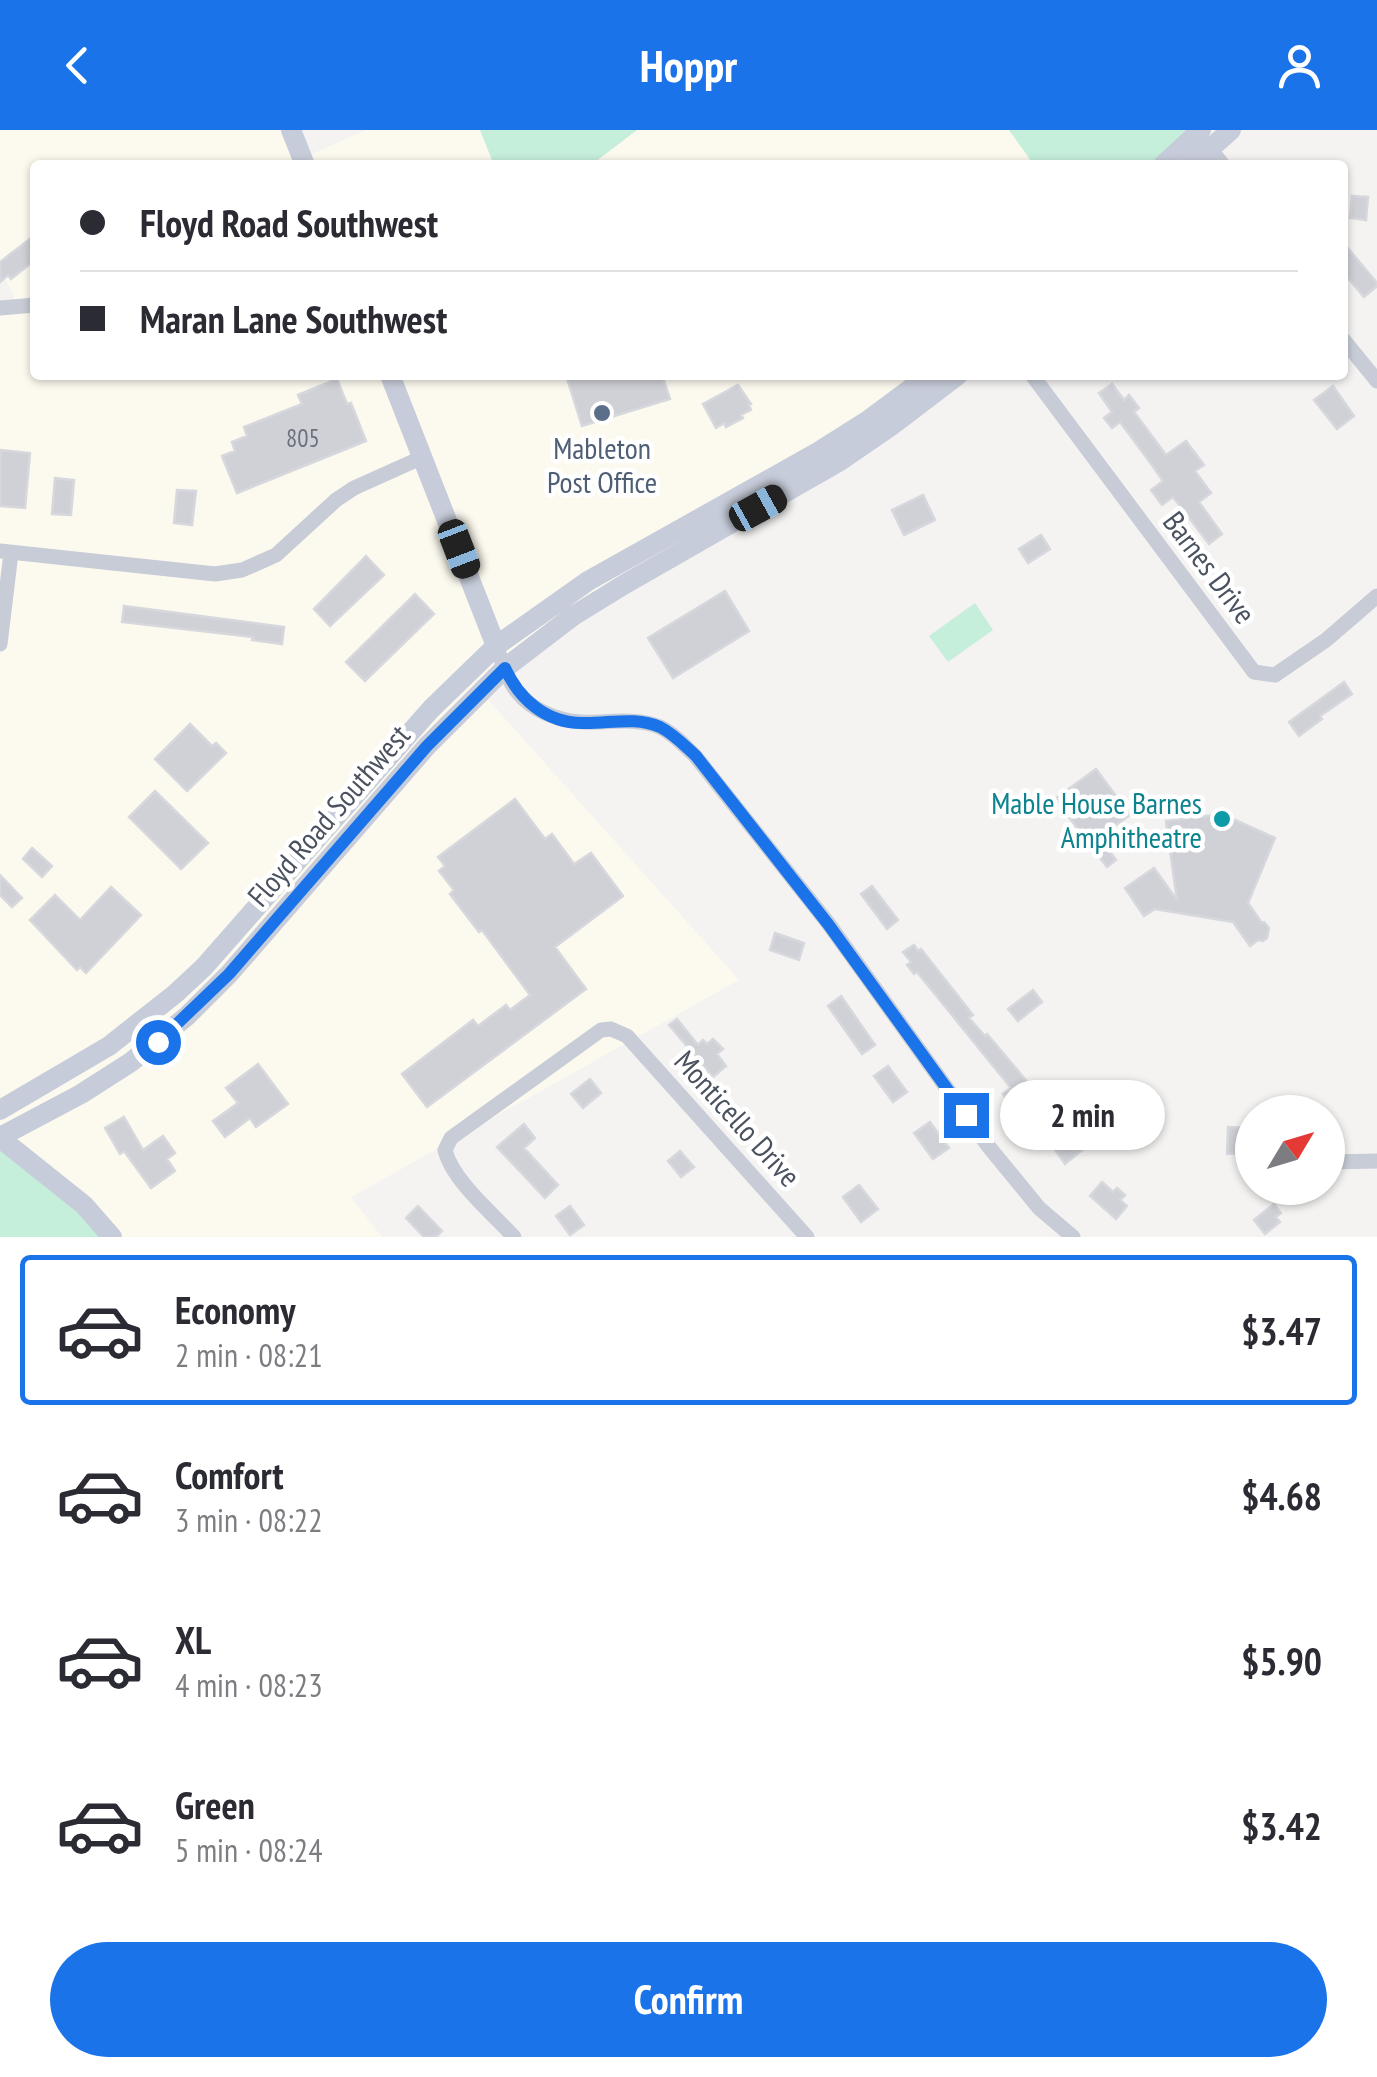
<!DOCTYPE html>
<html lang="en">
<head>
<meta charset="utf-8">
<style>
	body { margin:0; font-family:"PT Sans Narrow",sans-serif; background:#f7f7f7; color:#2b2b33; height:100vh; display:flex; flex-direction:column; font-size:38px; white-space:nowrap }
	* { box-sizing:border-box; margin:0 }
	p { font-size:32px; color:#7c7c81 }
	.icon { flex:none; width:55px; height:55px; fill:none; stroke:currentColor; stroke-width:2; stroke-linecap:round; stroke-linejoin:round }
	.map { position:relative; height:1107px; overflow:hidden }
	.sheet { display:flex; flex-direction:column; background:#fff; flex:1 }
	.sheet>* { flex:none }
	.guide { position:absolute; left:30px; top:30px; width:1318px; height:220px; border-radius:10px; box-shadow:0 2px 8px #0004; display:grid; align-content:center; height:220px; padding:0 50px; background:#fff }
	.needle { width:65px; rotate:52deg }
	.buttons { position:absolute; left:1235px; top:965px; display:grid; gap:20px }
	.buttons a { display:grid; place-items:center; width:110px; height:110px; border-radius:50%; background:#fff; box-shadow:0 2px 8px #0004; font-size:50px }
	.end { position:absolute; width:45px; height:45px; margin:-22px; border:12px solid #1a73e8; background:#fff; box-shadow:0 0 0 5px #fff }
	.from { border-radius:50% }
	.bubble { position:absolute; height:70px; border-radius:35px; background:#fff; box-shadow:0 2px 8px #0004; font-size:32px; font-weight:800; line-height:70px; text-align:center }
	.car { position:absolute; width:30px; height:60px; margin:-30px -15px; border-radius:12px; box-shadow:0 0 8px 2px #0007; background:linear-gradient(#222 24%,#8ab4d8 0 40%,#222 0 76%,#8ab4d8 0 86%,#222 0) }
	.guide b { display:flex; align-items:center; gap:35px; height:95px; font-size:38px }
	.guide b+b { border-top:2px solid #e1e1e2 }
	.guide i { width:25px; height:25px; background:#2b2b33 }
	ul { padding:18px 0 0; list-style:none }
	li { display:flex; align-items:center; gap:30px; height:150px; margin:0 20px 15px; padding:0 30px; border:5px solid transparent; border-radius:10px }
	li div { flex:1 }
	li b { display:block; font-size:38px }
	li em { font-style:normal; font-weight:800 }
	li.current { border-color:#1a73e8 }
	li>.icon { width:90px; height:90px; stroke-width:1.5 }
	.action { display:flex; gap:20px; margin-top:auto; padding:20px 50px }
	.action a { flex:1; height:115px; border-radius:60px; background:#1a73e8; color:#fff; font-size:40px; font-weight:800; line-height:115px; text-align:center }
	header { display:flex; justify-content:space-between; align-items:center; height:130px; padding:0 50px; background:#1a73e8; color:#fff; font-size:45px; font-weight:800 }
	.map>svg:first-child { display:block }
	.commercial { fill:#fcfaef }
	.green { fill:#c5eedb }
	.building { fill:#d0d1d6; stroke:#d7d8dd; stroke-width:2.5 }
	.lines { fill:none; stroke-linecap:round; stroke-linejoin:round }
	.street { stroke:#c7ccd6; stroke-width:15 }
	.secondary { stroke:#c6ccd9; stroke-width:20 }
	.route { stroke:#1a73e8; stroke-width:12 }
	.service-dot { fill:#5c6f8a; stroke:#fff; stroke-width:4 }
	.culture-dot { fill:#0f9aa8; stroke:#fff; stroke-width:4 }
	.labels { text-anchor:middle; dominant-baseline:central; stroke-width:9; stroke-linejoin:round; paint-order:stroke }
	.number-label { font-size:25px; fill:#6c727d }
	.service-label { font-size:30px; fill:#4e5e75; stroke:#fff }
	.street-label { font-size:30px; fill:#4b525f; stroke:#fff }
	.culture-label { font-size:30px; fill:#0d838f; stroke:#fff; text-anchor:end }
</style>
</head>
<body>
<header><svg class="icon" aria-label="back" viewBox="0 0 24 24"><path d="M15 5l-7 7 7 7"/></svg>Hoppr<svg class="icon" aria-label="person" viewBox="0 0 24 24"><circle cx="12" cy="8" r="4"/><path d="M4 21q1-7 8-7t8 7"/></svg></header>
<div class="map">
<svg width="1377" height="1107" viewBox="0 0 1377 1107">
	<rect width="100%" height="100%" fill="#f4f3f2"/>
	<path class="commercial" d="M0 0H286L301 29 366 0H480L494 35H35V245H949L507 528 474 554 739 850 351 1067 382 1107H100L0 1010V177L15 167 0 139Z
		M637 0H1009L1034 35H591Z"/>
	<path class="green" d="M480 0H637L591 35H494Z
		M1009 0H1191L1202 35H1034Z
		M975 473 993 500 948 532 929 506Z
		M0 1010 41 1037 100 1107H0Z"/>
	<path class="building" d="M1352 66 1368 67 1366 90 1350 88Z
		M35 105V130L11 149 8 145 0 152V132Z
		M1342 111 1377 153V156L1364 167 1342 141Z
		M566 245H662L670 269 582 296Z
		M337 249 347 274 351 273 366 311 237 363 222 326 235 321 232 312 247 306 244 297 302 274 298 265Z
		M1112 254 1124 270 1129 265 1139 278 1134 282 1166 325 1186 311 1204 335 1195 341 1211 363 1199 372 1222 404 1209 414 1173 367 1162 375 1151 360 1163 351 1152 335 1120 292 1112 298 1104 288 1112 282 1099 263Z
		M738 255 751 274 749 275 751 280 741 285 743 288 726 297 724 293 716 298 703 274Z
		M1333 256 1354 286 1337 299 1314 270Z
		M0 320 30 323 25 378 0 376Z
		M55 348 74 350 71 385 52 384Z
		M177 360 196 361 192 395 174 393Z
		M923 365 935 390 904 405 892 380Z
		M1041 405 1050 419 1028 433 1019 419Z
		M366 426 384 445 330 496 314 479Z
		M725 461 749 501 673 548 648 508Z
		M415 464 434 484 365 551 346 532Z
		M124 476 284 497 282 514 252 510 253 507 122 492Z
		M1344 552 1352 564 1320 586 1322 589 1299 606 1289 592Z
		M190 594 212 616 216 613 226 623 187 661 155 629Z
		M1096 639 1130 685 1099 707 1116 730 1107 737 1055 669Z
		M155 661 208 713 181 739 129 687Z
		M515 669 545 709 552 704 574 734 591 723 623 766 555 817 586 859 427 977 402 944 473 890 478 896 506 875 510 880 530 865 482 800 479 802 450 764 454 760 439 741 445 736 438 727Z
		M1222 684 1275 708 1248 773 1262 793 1264 792 1269 798 1267 808 1263 811 1258 810 1250 816 1233 792 1155 779 1144 786 1125 758 1154 738 1177 770 1166 691Z
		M32 718 52 736 42 747 23 729Z
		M0 745 22 768 12 777 0 765Z
		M872 756 898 790 887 799 861 764Z
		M111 757 141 785 86 843 80 837 77 840 30 790 55 765 80 790Z
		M775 803 804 813 799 830 770 820Z
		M914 815 918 821 921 819 973 885 969 888 985 906 987 904 1047 975 1032 986 1017 967 1010 973 1003 964 1011 958 917 842 914 844 907 835 911 832 903 822Z
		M1033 860 1042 872 1018 891 1008 879Z
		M841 866 875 915 862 924 828 876Z
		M677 889 698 915 703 910 707 914 713 909 723 919 717 924 726 936 713 947 669 895Z
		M258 934 288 974 256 997 250 988 225 1007 213 991 238 973 226 958Z
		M888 936 907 962 893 972 874 946Z
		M590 949 601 963 583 978 571 964Z
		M124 987 143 1020 163 1006 175 1023 167 1029 175 1041 151 1058 124 1021 120 1024 105 998Z
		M1091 989 1102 1004 1065 1034 1046 1007 1060 997 1067 1007Z
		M930 992 949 1018 933 1029 914 1003Z
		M524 994 535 1008 524 1018 558 1055 545 1068 497 1017Z
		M1228 997 1248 998 1247 1023 1227 1024Z
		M680 1021 694 1037 681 1047 668 1031Z
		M1102 1052 1113 1062 1117 1058 1125 1065 1120 1070 1127 1076 1116 1089 1090 1066Z
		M859 1055 878 1079 861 1092 843 1067Z
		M1274 1074 1281 1083 1276 1087 1280 1092 1265 1104 1254 1090Z
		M418 1076 442 1101 436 1107H424L406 1088Z
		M570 1076 584 1095 570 1105 556 1086Z"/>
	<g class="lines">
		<path class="street" d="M1204 11 1223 35
			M0 178 35 175
			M1342 208 1377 251
			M1032 245 1254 542 1275 545 1326 510 1377 466
			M0 421 215 444 242 440 276 425 336 370 354 358 423 327
			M0 514 11 423
			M496 516C502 530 506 547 515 559 534 585 568 594 598 592 618 591 641 589 660 597 674 604 685 616 696 627L828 793 989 1017 1039 1078 1073 1107
			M1328 1032 1377 1031
			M1247 1034H1252
			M514 1107C493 1084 452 1050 445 1020L451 1008 462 1000 601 900 611 899 627 906 807 1107"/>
		<path class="secondary" d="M291 0 305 35
			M1163 35 1201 0
			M1192 35 1231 0
			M390 245 496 516
			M0 980 109 916 175 864 204 837 431 579 496 516 588 451 818 322 867 291 929 245
			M0 1007 81 964 131 932 187 886 229 844 427 616 505 538 573 486 625 454 840 331 891 296 958 245
			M0 1008 84 1075 112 1107"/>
	</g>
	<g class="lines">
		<path class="route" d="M158 912 229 844 427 616 505 538C519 569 546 593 582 593 608 594 635 586 660 597 674 604 685 616 696 626L828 794 966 985"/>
	</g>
	<circle class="service-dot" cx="602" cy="283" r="10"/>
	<circle class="culture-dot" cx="1222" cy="689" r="10"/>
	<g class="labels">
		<g class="number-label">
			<text x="303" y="308">805</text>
		</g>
		<g class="service-label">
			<text x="602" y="317">Mableton<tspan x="602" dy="34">Post Office</tspan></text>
		</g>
		<g class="street-label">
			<text transform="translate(1210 437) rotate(53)">Barnes Drive</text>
			<text transform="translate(328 685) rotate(-49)">Floyd Road Southwest</text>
			<text transform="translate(738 988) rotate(48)">Monticello Drive</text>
		</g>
		<g class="culture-label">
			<text x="1202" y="672">Mable House Barnes<tspan x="1202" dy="34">Amphitheatre</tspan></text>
		</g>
	</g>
</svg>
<div class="buttons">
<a><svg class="needle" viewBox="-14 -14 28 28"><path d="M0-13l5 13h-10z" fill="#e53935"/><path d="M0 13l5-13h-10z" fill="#7c7c81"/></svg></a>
</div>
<i class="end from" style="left:158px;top:912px"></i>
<i class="end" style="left:966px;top:985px"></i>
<div class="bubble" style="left:1000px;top:950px;width:165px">2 min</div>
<i class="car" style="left:758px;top:378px;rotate:61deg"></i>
<i class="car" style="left:459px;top:419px;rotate:159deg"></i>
<div class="guide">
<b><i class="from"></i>Floyd Road Southwest</b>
<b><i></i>Maran Lane Southwest</b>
</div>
</div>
<section class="sheet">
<ul>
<li class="current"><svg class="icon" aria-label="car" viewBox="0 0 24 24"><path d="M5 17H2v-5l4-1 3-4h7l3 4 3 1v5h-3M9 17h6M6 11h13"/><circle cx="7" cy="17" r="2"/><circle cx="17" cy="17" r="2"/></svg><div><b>Economy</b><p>2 min · 08:21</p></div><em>$3.47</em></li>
<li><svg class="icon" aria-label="car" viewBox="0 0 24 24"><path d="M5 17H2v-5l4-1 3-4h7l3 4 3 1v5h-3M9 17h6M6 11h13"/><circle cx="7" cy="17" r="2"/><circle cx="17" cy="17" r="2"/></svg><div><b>Comfort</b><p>3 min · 08:22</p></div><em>$4.68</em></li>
<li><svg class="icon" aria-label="car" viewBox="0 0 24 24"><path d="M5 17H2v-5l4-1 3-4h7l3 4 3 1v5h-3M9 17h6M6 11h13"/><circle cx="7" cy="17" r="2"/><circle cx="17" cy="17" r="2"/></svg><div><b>XL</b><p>4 min · 08:23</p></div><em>$5.90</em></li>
<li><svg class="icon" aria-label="car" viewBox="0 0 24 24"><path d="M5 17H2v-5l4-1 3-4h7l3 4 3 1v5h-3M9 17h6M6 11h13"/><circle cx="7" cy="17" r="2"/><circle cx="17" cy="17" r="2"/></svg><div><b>Green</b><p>5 min · 08:24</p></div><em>$3.42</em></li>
</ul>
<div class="action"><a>Confirm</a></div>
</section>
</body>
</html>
